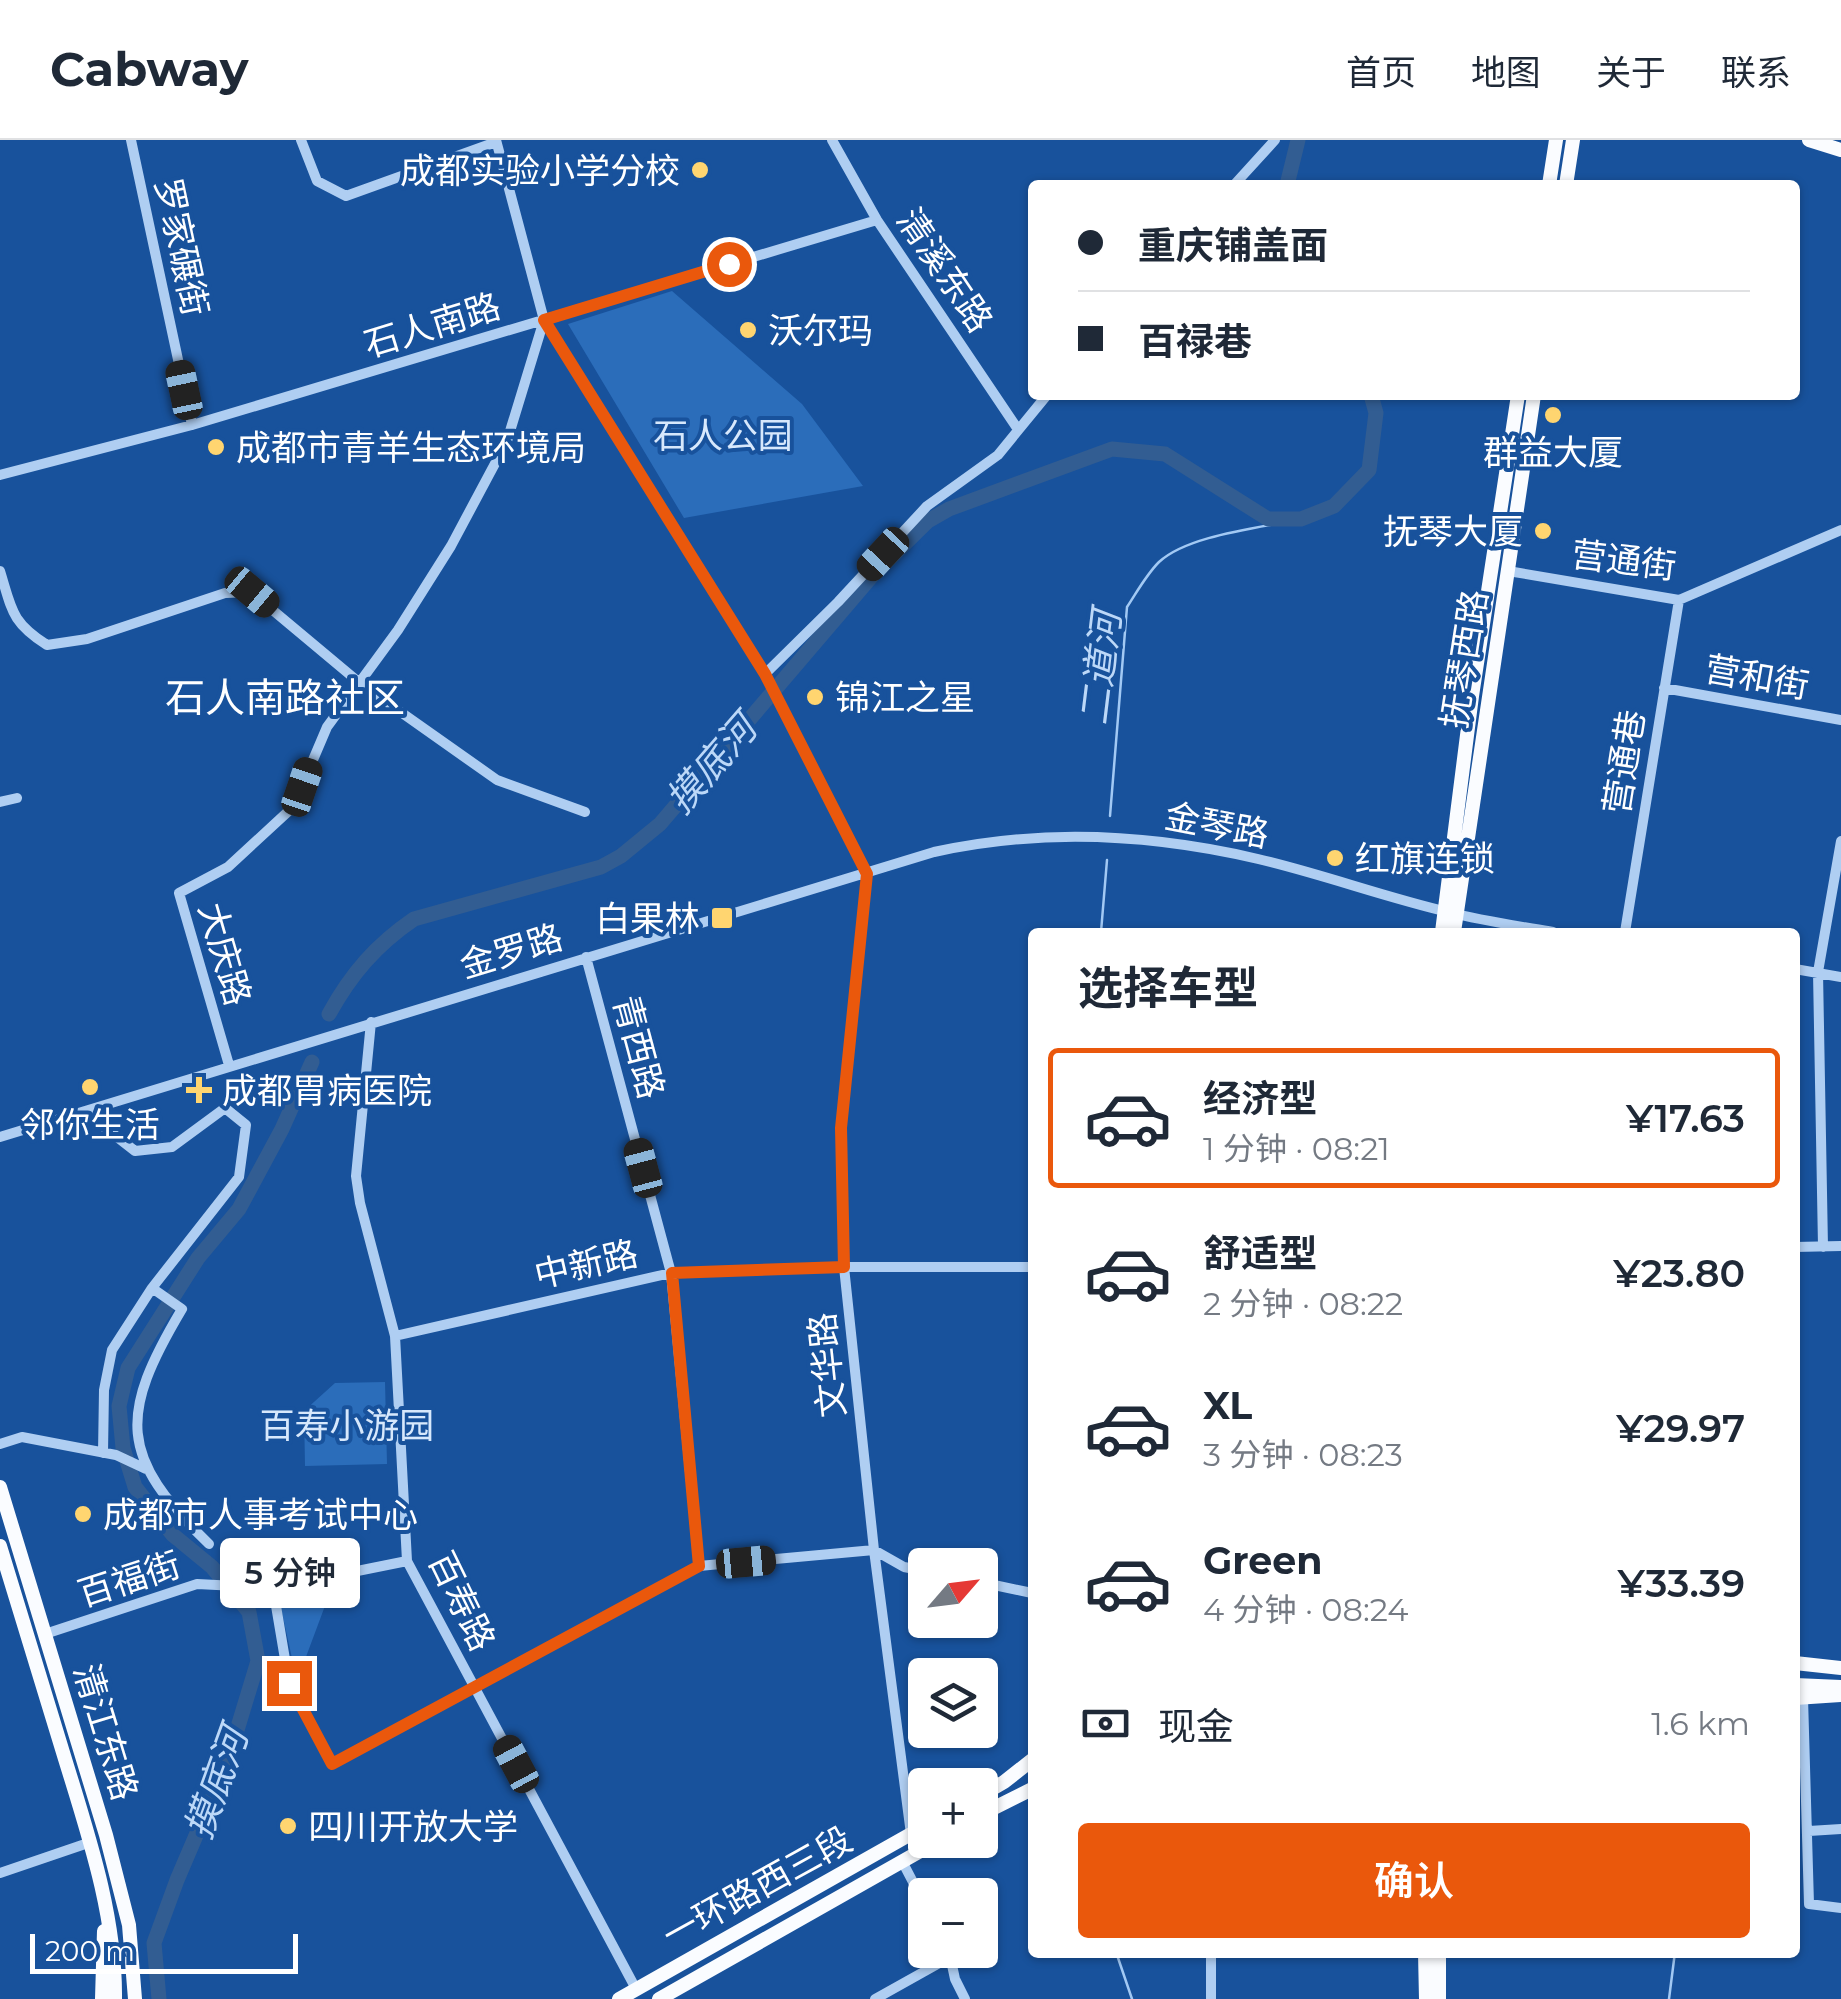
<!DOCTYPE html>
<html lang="zh">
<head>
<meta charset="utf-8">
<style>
	body { margin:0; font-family:Montserrat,"Noto Sans SC",sans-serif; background:#f6f6f7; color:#1f2937; height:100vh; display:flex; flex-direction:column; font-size:38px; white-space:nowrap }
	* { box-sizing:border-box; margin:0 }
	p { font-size:32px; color:#747a83 }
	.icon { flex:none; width:55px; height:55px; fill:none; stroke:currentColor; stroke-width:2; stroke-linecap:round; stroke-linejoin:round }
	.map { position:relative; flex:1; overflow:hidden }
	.sheet { position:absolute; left:1028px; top:788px; width:772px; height:1030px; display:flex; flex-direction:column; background:#fff; border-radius:10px; box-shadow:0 2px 8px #0004 }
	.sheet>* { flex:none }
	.guide { position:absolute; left:1028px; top:40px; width:772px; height:220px; border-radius:10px; box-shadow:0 2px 8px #0004; display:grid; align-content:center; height:220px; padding:0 50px; background:#fff }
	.needle { width:65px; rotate:62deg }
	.tools { position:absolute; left:908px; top:1408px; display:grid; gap:20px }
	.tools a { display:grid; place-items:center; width:90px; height:90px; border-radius:10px; background:#fff; box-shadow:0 2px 8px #0004; font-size:50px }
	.scale { position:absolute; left:30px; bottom:25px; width:268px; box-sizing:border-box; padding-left:10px; border:5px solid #fff; border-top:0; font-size:28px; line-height:35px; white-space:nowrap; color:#fff; -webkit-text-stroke:8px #18529c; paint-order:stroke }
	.end { position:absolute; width:45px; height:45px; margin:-22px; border:12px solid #ea580c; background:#fff; box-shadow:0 0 0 5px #fff }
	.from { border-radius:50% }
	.bubble { position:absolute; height:70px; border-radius:10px; background:#fff; box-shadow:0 2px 8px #0004; font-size:32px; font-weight:600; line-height:70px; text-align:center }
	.car { position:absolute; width:30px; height:60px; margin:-30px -15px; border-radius:12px; box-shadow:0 0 8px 2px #0007; background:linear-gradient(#222 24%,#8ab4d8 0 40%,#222 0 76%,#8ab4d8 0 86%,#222 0) }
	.guide b { display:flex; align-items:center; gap:35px; height:95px; font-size:38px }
	.guide b+b { border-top:2px solid #e0e1e3 }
	.guide i { width:25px; height:25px; background:#1f2937 }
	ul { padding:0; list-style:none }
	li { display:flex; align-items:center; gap:30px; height:140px; margin:0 20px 15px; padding:0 30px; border:5px solid transparent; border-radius:10px }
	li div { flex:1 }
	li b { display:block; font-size:38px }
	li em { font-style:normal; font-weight:600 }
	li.active { border-color:#ea580c }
	li>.icon { width:90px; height:90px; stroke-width:1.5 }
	h2 { padding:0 50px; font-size:45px; line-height:120px }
	.pay { display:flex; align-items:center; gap:25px; height:110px; padding:0 50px; font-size:38px }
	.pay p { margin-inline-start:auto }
	.action { display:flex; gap:20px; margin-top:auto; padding:20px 50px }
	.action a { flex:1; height:115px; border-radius:10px; background:#ea580c; color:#fff; font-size:40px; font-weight:600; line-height:115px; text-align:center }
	header { display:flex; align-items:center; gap:60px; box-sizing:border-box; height:140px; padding:0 50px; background:#fff; border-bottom:2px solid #e0e1e3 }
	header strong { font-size:48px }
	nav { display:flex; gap:55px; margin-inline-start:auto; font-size:35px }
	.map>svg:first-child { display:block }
	.green { fill:#2b6dba }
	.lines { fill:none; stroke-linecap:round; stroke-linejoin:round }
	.stream { stroke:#a2c9f4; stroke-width:2.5 }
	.river { stroke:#325d92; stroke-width:15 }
	.minor { stroke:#afcef2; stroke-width:10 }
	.major { stroke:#fafcff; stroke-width:14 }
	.route { stroke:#ea580c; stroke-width:12 }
	.poi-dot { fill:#ffd570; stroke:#18529c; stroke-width:4 }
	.labels { text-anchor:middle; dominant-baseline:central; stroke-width:8; stroke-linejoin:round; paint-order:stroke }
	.poi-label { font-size:35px; fill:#fff; stroke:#18529c; text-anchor:start }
	.street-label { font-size:35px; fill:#fff; stroke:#18529c }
	.park-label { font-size:35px; fill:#d7e8fc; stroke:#18529c }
	.water-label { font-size:38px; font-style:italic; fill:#bcd8f8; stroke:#18529c }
	.quarter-label { font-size:40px; fill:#fff; stroke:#18529c }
</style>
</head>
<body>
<header>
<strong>Cabway</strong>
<nav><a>首页</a><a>地图</a><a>关于</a><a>联系</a></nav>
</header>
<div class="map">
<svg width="1841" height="1859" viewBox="0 0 1841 1859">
	<rect width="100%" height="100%" fill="#18529c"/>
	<path class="green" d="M672 151 802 264 863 346 684 378 568 184Z
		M385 1242 387 1324 305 1326 304 1271 335 1243Z
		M335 1439 297 1541 279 1459 283 1452Z"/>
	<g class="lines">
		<path class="stream" d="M1110 676 1127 467C1137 452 1146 435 1159 422 1188 395 1260 388 1301 379
			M1101 792 1107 720
			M1116 1812 1132 1859
			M1669 1859 1675 1812"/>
		<path class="river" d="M1287 45 1298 0
			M329 874C351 834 376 805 414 779L601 727 621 716 660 684 872 436 928 381 949 369 1112 309 1165 314 1268 379H1301L1334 366 1369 330 1376 273 1371 255
			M159 1859 154 1803 177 1740 227 1623 258 1521 249 1472 212 1427 173 1395 135 1347 123 1308 119 1266 128 1228 198 1118 239 1069 282 989 312 922"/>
		<path class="minor" d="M131 0 192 285
			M301 0 317 41 346 56 496 2
			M496 0 544 180 765 534 867 734 841 988 844 1127 874 1410 911 1694
			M832 0 877 80 1017 288
			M1234 45 1275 0
			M0 335 192 285 877 80
			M0 431C12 470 11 482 47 505L87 499 225 453 251 452 361 544 497 640 585 672
			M1508 431 1679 460 1841 390
			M765 534 838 462 927 366 998 315 1047 255
			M1664 548 1841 580
			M0 662 17 658
			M1625 792 1679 460
			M586 817 671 1133 699 1426
			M1795 829 1841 837
			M371 882 356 1036 360 1063 395 1196 407 1421 636 1849
			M229 925 179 753 228 727 293 667 327 587 398 490 451 406 507 301 544 180
			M100 967 103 986 135 1011 172 1007 225 968 246 985 239 1037 152 1148 112 1210 104 1250 103 1313
			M0 997 934 712C1042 688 1151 694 1258 719 1322 734 1384 757 1448 772 1483 781 1518 786 1553 792
			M1795 1107 1841 1106
			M1823 1107 1818 832 1841 701
			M152 1148 182 1169C119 1275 118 1316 209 1404
			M395 1196 671 1133 844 1127H1032
			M0 1304 22 1297 116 1315 146 1329
			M980 1442 1032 1453
			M273 1448 289 1543 332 1624 699 1426 874 1410 904 1427 925 1431
			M45 1494 197 1444 273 1448 407 1421
			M1803 1558 1809 1764 1841 1768
			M1809 1691 1841 1689
			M903 1723 925 1765
			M0 1733 91 1702
			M949 1811 955 1839 965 1859
			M875 1859 952 1816
			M1211 1859V1812"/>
		<path class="major" d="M1809 0 1841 10
			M1549 45 1556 0
			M1566 45 1573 0
			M1442 792 1472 556 1518 255
			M1454 792 1534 255
			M0 1347 106 1695 129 1785 135 1859
			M0 1406C22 1477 44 1548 65 1619 89 1697 116 1777 115 1859
			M1795 1523 1841 1528
			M1795 1545 1841 1547
			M1795 1558 1841 1555
			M980 1656 1004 1642 1032 1620
			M980 1675 1032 1649
			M1425 1812 1426 1859
			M1439 1812V1859
			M102 1859 104 1791
			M619 1859 925 1686
			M659 1859 940 1700"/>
	</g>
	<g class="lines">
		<path class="route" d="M289 1543 332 1624 699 1426 672 1133 844 1127 841 988 867 734 765 534 544 180 729 124"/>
	</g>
	<g class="poi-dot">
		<circle cx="700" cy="30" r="10"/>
		<circle cx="748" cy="190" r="10"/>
		<circle cx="1553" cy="275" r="10"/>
		<circle cx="216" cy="307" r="10"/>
		<circle cx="1543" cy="391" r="10"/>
		<circle cx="815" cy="557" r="10"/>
		<circle cx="1335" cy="718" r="10"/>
		<rect x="710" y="766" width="24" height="24" rx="5"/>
		<circle cx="90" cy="947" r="10"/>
		<path d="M194 935h10v10h10v10h-10v10h-10v-10h-10v-10h10z"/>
		<circle cx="83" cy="1374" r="10"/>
		<circle cx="288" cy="1686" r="10"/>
	</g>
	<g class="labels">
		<g class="poi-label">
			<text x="680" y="30" text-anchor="end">成都实验小学分校</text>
			<text x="768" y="190">沃尔玛</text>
			<text x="236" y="307">成都市青羊生态环境局</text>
			<text x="1553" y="312" text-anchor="middle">群益大厦</text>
			<text x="1523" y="391" text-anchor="end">抚琴大厦</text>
			<text x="835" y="557">锦江之星</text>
			<text x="1355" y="718">红旗连锁</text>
			<text x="700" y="778" text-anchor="end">白果林</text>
			<text x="222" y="950">成都胃病医院</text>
			<text x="90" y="984" text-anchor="middle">邻你生活</text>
			<text x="103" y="1374">成都市人事考试中心</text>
			<text x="308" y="1686">四川开放大学</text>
		</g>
		<g class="street-label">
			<text transform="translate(182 107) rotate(78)">罗家碾街</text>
			<text transform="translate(945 130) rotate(56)">清溪东路</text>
			<text transform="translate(432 185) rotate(-17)">石人南路</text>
			<text transform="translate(1624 420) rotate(7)">营通街</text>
			<text transform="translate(1464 519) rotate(-81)">抚琴西路</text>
			<text transform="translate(1757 537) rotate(10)">营和街</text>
			<text transform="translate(1624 622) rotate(-81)">营通巷</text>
			<text transform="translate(1217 685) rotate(11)">金琴路</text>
			<text transform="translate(511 811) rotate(-17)">金罗路</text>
			<text transform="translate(225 814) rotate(74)">大庆路</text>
			<text transform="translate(639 907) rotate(75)">青西路</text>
			<text transform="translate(586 1124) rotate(-13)">中新路</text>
			<text transform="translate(827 1225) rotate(-96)">文华路</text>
			<text transform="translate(129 1439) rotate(-18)">百福街</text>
			<text transform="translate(462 1461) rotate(64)">百寿路</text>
			<text transform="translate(106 1592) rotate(73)">清江东路</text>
			<text transform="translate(757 1747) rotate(-29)">一环路西三段</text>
		</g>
		<g class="park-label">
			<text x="723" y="295">石人公园</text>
			<text x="347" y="1285">百寿小游园</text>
		</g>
		<g class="water-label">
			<text transform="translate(1100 528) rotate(-83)">二道河</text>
			<text transform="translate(711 624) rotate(-49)">摸底河</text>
			<text transform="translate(216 1643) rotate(-70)">摸底河</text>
		</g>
		<g class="quarter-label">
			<text x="285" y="557">石人南路社区</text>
		</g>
	</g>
</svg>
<div class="tools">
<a><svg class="needle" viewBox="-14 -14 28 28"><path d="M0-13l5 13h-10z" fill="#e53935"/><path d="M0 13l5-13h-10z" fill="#747a83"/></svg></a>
<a><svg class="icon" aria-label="layers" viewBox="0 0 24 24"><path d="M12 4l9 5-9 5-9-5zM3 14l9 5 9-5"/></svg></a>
<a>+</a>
<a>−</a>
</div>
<div class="scale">200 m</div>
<i class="end from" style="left:729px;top:124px"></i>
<i class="end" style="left:289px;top:1543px"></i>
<div class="bubble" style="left:220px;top:1398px;width:140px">5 分钟</div>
<i class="car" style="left:184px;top:250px;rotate:348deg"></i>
<i class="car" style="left:883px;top:414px;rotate:223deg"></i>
<i class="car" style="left:252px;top:452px;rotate:130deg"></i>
<i class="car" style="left:302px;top:647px;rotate:19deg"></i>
<i class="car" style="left:643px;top:1028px;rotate:345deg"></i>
<i class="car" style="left:746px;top:1422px;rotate:85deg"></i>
<i class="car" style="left:516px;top:1624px;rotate:332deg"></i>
<div class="guide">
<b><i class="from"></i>重庆铺盖面</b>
<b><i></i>百禄巷</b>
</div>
<section class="sheet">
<h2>选择车型</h2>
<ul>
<li class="active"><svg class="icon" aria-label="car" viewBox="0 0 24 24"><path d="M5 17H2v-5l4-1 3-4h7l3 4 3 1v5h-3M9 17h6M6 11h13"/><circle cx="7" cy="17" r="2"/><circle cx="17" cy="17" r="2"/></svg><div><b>经济型</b><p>1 分钟 · 08:21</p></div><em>¥17.63</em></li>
<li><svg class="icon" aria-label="car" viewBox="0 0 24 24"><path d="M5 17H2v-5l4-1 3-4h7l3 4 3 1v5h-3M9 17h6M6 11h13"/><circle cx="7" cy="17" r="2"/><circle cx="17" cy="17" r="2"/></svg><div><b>舒适型</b><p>2 分钟 · 08:22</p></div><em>¥23.80</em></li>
<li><svg class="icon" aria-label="car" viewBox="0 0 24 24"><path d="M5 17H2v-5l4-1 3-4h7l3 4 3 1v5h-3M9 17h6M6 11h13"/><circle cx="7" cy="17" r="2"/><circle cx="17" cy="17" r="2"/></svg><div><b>XL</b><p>3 分钟 · 08:23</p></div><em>¥29.97</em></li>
<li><svg class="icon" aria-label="car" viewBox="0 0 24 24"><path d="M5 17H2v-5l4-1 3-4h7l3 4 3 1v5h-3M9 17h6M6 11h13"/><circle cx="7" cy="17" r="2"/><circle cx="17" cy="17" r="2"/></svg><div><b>Green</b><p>4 分钟 · 08:24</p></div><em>¥33.39</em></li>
</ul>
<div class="pay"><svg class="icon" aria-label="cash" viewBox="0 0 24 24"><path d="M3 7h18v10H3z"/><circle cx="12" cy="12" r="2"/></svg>现金<p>1.6 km</p></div>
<div class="action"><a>确认</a></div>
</section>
</div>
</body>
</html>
